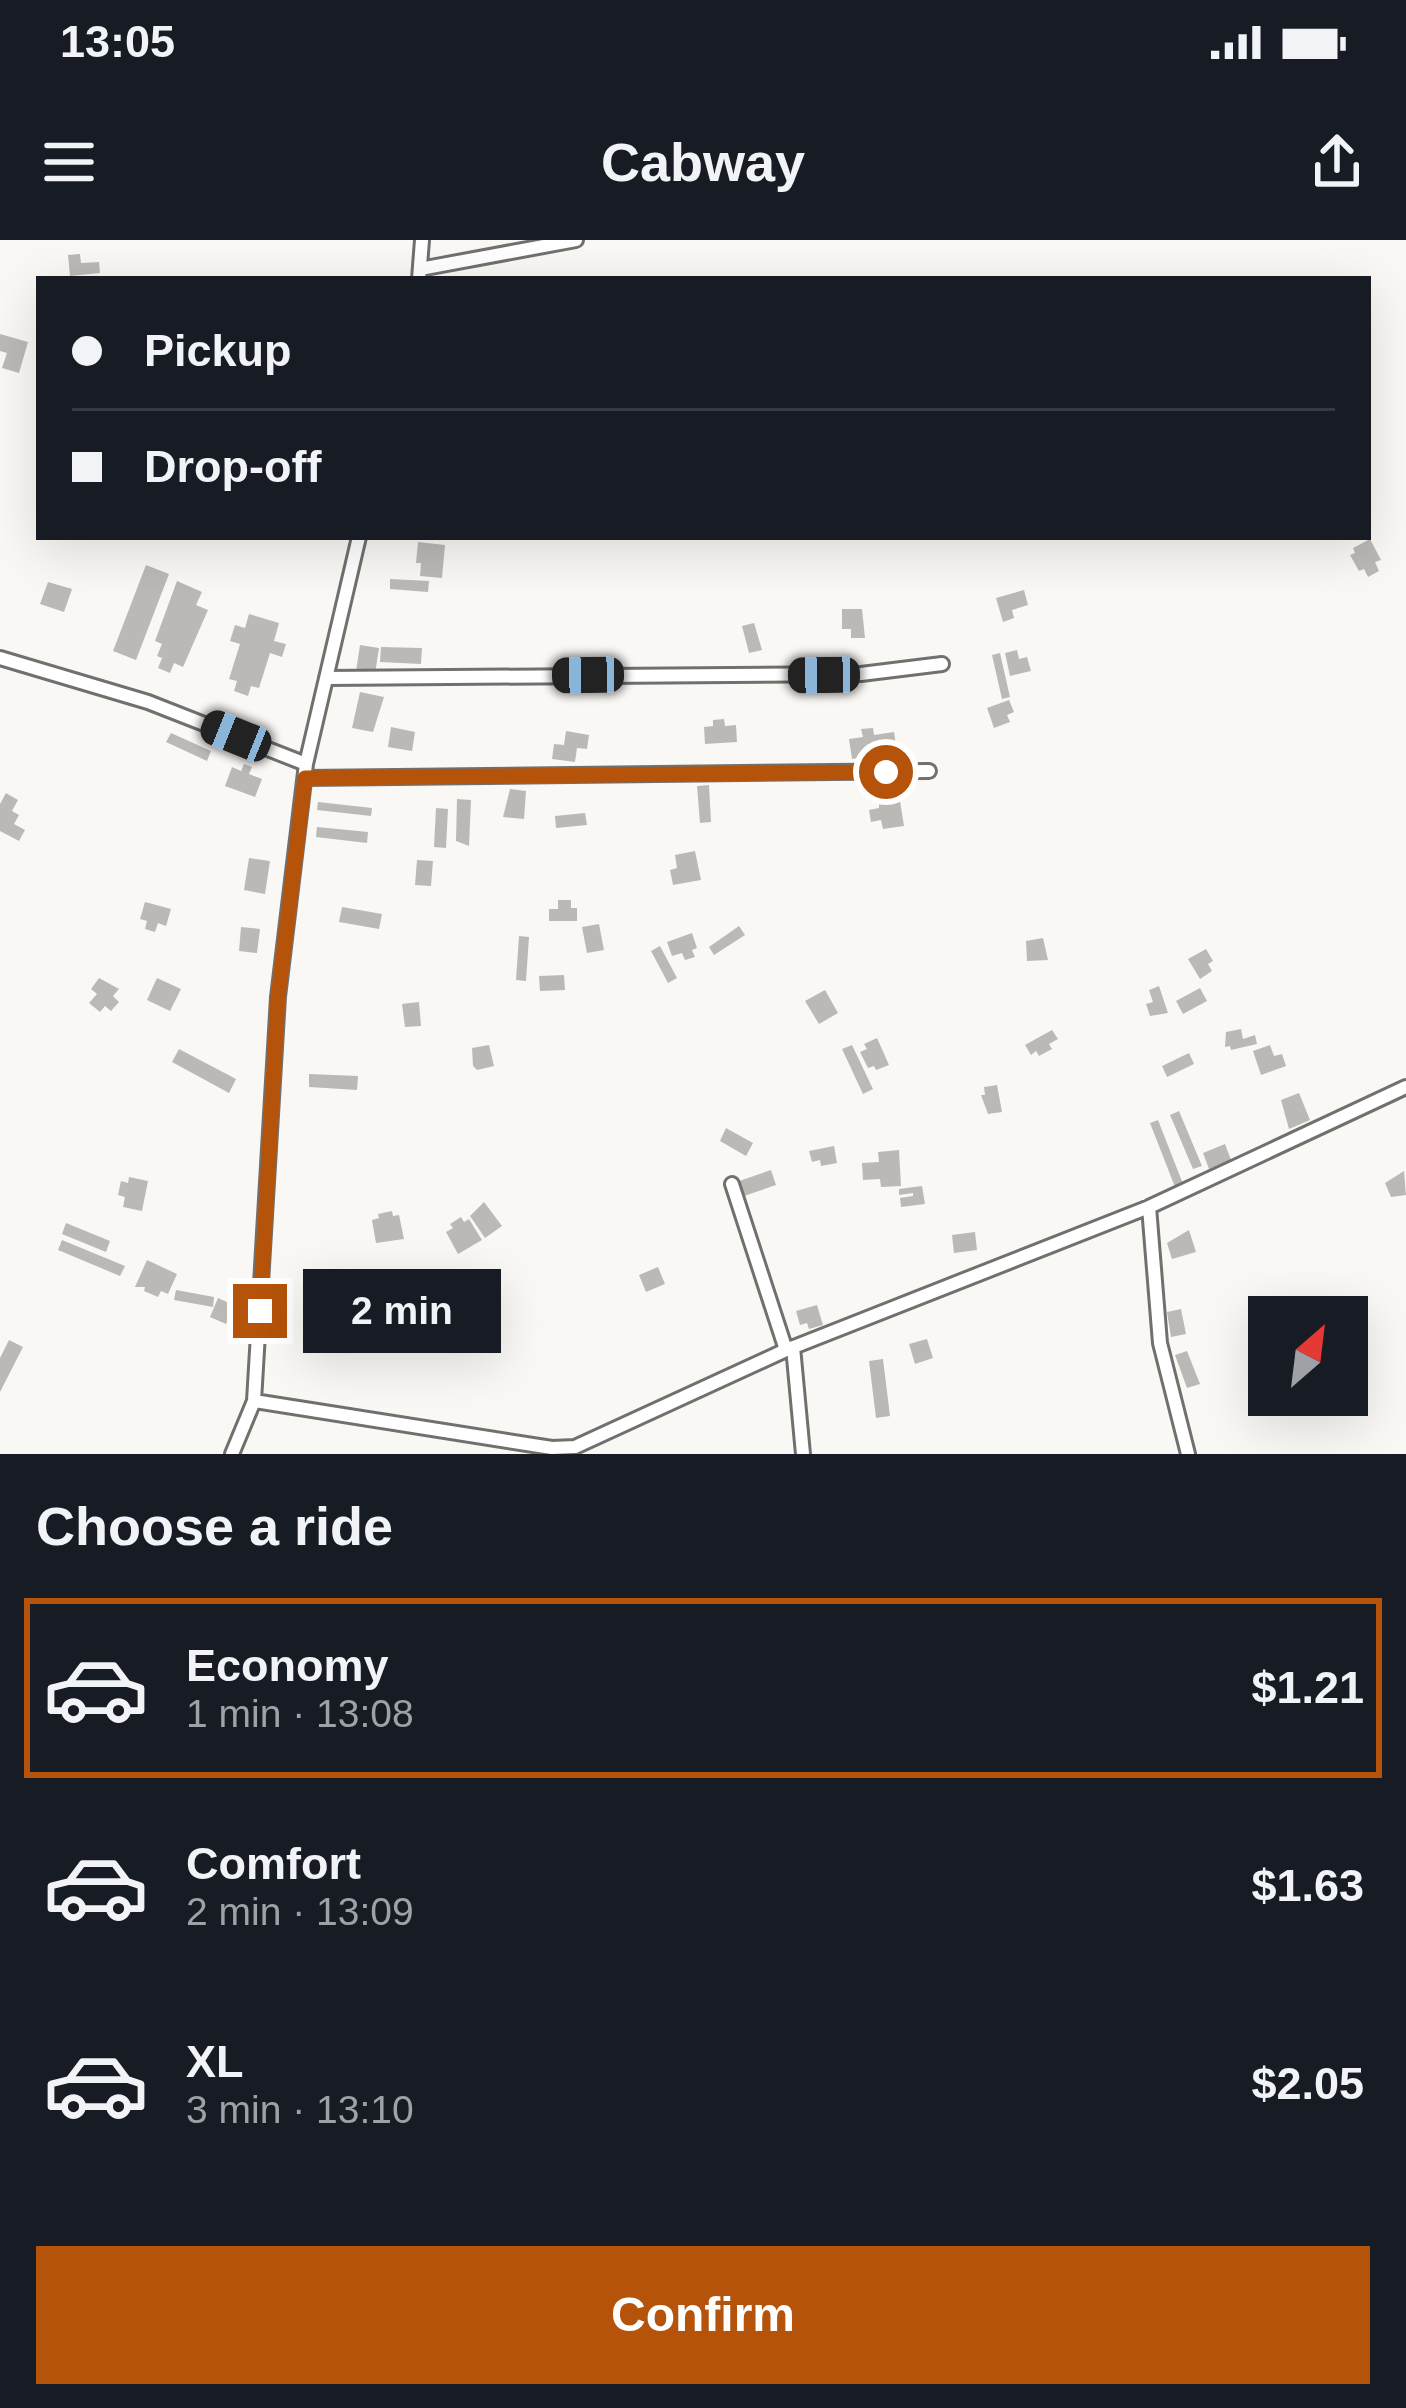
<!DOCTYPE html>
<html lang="en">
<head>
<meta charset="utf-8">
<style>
	body { margin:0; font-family:Helvetica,sans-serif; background:#242831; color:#f1f3f6; height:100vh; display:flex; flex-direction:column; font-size:45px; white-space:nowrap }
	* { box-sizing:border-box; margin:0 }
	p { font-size:39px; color:#9ea1a6 }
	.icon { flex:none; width:66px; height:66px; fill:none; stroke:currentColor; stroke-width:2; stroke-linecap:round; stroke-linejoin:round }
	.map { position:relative; height:1214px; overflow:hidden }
	.side { display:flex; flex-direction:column; background:#171b24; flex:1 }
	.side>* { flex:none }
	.top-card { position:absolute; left:36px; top:36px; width:1335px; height:264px; border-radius:0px; box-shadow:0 12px 48px #0002; display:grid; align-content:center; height:264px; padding:0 36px; background:#171b24 }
	.needle { width:78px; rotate:28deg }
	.buttons { position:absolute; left:1248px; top:1056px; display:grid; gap:24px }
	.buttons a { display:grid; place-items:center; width:120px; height:120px; border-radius:0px; background:#171b24; box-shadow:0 12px 48px #0002; font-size:60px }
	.end { position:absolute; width:54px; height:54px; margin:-27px; border:15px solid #b45309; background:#fff; box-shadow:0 0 0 6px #fff }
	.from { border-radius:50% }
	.bubble { position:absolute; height:84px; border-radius:0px; background:#171b24; box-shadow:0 12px 48px #0002; font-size:39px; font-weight:800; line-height:84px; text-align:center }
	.car { position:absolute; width:36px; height:72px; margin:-36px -18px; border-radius:15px; box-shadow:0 0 9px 3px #0007; background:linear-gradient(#222 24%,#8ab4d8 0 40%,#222 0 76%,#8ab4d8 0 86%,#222 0) }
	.top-card b { display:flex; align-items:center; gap:42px; height:114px; font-size:45px }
	.top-card b+b { border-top:3px solid #363941 }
	.top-card i { width:30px; height:30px; background:#f1f3f6 }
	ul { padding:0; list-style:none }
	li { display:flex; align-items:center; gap:36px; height:180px; margin:0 24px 18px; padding:0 12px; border:6px solid transparent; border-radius:0px }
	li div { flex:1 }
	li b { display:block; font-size:45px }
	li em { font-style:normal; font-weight:800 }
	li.current { border-color:#b45309 }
	li>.icon { width:108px; height:108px; stroke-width:1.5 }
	h2 { padding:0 36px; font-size:54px; line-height:144px }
	.action { display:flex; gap:24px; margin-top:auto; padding:24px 36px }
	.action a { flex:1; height:138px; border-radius:0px; background:#b45309; color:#fff; font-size:48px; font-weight:800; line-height:138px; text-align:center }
	.status { display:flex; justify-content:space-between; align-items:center; height:84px; padding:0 60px; background:#171b24; direction:ltr }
	.status svg { height:33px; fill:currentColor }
	header { display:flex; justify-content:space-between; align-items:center; height:156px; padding:0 36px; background:#171b24; font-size:54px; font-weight:800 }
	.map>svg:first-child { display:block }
	.building { fill:#bbb9b6 }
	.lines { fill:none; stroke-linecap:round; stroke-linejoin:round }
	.minor-casing { stroke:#72706e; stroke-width:18 }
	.minor { stroke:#fff; stroke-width:12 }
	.route { stroke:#b45309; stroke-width:15 }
</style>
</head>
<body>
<div class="status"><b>13:05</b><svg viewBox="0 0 49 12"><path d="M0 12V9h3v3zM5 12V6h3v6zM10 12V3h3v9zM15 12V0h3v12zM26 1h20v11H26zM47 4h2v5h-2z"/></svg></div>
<header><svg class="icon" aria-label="menu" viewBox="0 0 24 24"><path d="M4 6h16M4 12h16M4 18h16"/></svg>Cabway<svg class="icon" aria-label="share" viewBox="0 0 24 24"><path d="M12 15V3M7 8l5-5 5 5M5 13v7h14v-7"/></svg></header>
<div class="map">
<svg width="1406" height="1214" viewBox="0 0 1406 1214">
	<rect width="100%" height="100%" fill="#faf8f5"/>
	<path class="building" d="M80 14 81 23 99 22 100 33 70 36 68 15Z
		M0 94 28 102 19 133 2 128 7 113 0 111Z
		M1370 299 1381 320 1375 322 1379 331 1368 337 1364 329 1359 331 1350 315 1355 313 1353 308Z
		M418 302 445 305 442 338 420 336 421 323H416Z
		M146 325 169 334 136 420 113 411Z
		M390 339 429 341 428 352 390 349Z
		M177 341 202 352 196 365 208 370 183 427 174 423 170 433 158 428 162 418 157 416 162 404 155 401Z
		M48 342 72 349 64 372 40 364Z
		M1024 350 1028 365 1012 370 1014 378 1003 382 996 358Z
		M842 369H862L865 398H851V389H842Z
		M249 374 279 383 274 401 286 404 282 417 270 413 259 448 251 446 248 456 234 451 237 441 229 439 240 404 230 401 235 385 245 388Z
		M754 383 762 410 749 413 742 386Z
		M360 405 379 408 375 434 356 431Z
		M381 407 422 408 421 424 380 422Z
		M1017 410 1019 419 1027 417 1031 431 1010 436 1005 413Z
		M1000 413 1010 457 1002 459 992 415Z
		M360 452 384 457 373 492 352 488Z
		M1009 460 1014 472 1007 475 1010 482 994 488 987 468Z
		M724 479 725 486 736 485 737 502 705 504 704 487 713 486V480Z
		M391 487 415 492 412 511 388 507Z
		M873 488 874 495 894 492 897 512 852 519 849 499 863 497 861 489Z
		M566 491 589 495 587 509 577 508 575 522 552 519 554 504 564 505Z
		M171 493 211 511 207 521 166 502Z
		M244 524 252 527 249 534 262 539 255 557 225 546 232 527 241 531Z
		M709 545 711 582 700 583 697 546Z
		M510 549 526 551 524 579 503 577Z
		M6 553 18 560 12 571 19 575 14 584 25 590 19 601 0 591V564Z
		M457 559 471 560 469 606 456 601Z
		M900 561 904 586 883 589 881 580 871 582 869 570 879 568V564Z
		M318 562 372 568 371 576 317 570Z
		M436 568 448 569 446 608 434 607Z
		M585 573 587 585 556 588 555 576Z
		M317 587 368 592 367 603 316 597Z
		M695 611 701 640 673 645 670 630 677 628 675 615Z
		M249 618 270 621 265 654 244 650Z
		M417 620 433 621 431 646 415 645Z
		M558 660H571V668H577V681H549V669H558Z
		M145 662 171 669 166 686 158 683 155 692 145 689 147 681 140 679Z
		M342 667 382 674 379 689 339 682Z
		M599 684 604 710 587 713 582 687Z
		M739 686 745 695 714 715 709 707Z
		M241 687 260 689 257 713 239 711Z
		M692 693 697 708 692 710 695 717 685 720 682 713 672 716 667 702Z
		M519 696 529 697 526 741 516 740Z
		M1043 698 1048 720 1027 721 1026 701Z
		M660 706 677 738 668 743 651 711Z
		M1206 709 1213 721 1208 724 1212 731 1200 739 1188 719Z
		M564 735 565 750 540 751 539 736Z
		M99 738 119 749 113 756 119 762 111 771 105 766 100 772 89 763 97 754 91 749Z
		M157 738 181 749 170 771 147 760Z
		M1159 746 1168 773 1150 776 1146 764 1153 762 1149 750Z
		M1200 748 1207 761 1183 774 1176 761Z
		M825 750 838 773 819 784 805 761Z
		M419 762 421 786 405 787 402 764Z
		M1241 789 1243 799 1255 795 1257 804 1231 810 1230 806 1225 807 1226 792Z
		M1052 790 1058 799 1049 804 1052 809 1039 816 1036 811 1031 815 1025 805Z
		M877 798 889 825 876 830 874 826 868 828 860 812 867 809 864 804Z
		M489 805 494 826 477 830 473 826 472 808Z
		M852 805 873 849 863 854 842 809Z
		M1270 805 1274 816 1282 814 1286 826 1261 835 1253 811Z
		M179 809 236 839 229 853 172 822Z
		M1189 813 1194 824 1167 837 1162 826Z
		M309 834 358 836 357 850 309 847Z
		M997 845 1002 872 988 874 981 855H985L984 847Z
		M1299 853 1310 880 1289 889 1281 860Z
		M1179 871 1202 926 1193 929 1170 875Z
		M1158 880 1183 944 1175 947 1150 883Z
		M726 888 753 903 746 916 720 901Z
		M1225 904 1231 920 1209 929 1203 913Z
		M834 906 837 923 821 926 820 920 812 922 809 911Z
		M899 910 901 946 881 947 880 939 863 940 862 923 879 922 878 912Z
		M771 930 776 945 744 956 739 941Z
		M1404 931 1406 955 1391 957 1385 943Z
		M129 937 148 941 142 971 123 967 125 957 118 955 121 941 128 943Z
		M922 946 925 964 901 967 900 958 913 956V953L899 955V949Z
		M484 962 502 986 485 998 470 976Z
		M392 971 393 976 399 975 404 999 376 1003 372 980 379 978 378 974Z
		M461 977 464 982 469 979 482 1000 458 1014 446 992 453 988 450 984Z
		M66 983 110 1001 106 1012 62 994Z
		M1189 990 1196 1012 1172 1019 1167 1003Z
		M975 992 977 1010 954 1013 952 995Z
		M62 1000 125 1026 120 1036 58 1010Z
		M147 1020 177 1034 168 1054 161 1051 158 1057 144 1051 145 1047H135Z
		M658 1027 665 1044 646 1052 639 1035Z
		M176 1050 214 1057 213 1067 174 1060Z
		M218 1058 234 1065 226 1084 210 1077Z
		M817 1065 823 1085 809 1089 807 1083 800 1085 796 1071Z
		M1181 1069 1186 1094 1171 1097 1167 1072Z
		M927 1099 933 1118 915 1124 909 1104Z
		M9 1100 23 1107 0 1152V1118Z
		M1187 1111 1200 1144 1187 1148 1175 1115Z
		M883 1119 890 1176 876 1178 869 1121Z"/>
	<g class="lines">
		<defs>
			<path id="minor" d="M420 29 576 0
				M419 39 422 0
				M0 418 148 462 306 524
				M326 438 861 434 942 424
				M305 538 929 531
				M732 944 786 1110
				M1149 967 1160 1103 1188 1214
				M793 1107 803 1214
				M254 1161 552 1208 575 1207 786 1110 1149 967 1406 847
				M232 1214 254 1161 278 757 306 524 359 297"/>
		</defs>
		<use href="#minor" class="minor-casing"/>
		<use href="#minor" class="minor"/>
	</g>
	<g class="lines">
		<path class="route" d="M260 1071 278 757 305 538 886 532"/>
	</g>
</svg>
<div class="buttons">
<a><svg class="needle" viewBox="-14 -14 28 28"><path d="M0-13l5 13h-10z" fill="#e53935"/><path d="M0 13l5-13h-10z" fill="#9ea1a6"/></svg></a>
</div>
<i class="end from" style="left:886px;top:532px"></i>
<i class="end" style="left:260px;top:1071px"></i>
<div class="bubble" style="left:303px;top:1029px;width:198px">2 min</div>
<i class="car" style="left:588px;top:435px;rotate:269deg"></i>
<i class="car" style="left:824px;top:435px;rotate:269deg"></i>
<i class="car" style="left:236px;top:496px;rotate:292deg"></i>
<div class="top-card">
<b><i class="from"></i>Pickup</b>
<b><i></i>Drop-off</b>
</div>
</div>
<section class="side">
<h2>Choose a ride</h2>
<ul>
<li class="current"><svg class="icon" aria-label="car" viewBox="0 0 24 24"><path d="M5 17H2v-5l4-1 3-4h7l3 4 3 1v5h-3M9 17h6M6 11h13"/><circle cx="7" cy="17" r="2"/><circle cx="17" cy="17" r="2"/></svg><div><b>Economy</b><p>1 min · 13:08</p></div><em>$1.21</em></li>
<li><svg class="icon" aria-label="car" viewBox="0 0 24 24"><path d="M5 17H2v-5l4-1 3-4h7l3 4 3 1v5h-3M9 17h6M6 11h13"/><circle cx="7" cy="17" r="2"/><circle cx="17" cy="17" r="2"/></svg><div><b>Comfort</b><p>2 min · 13:09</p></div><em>$1.63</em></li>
<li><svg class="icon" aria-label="car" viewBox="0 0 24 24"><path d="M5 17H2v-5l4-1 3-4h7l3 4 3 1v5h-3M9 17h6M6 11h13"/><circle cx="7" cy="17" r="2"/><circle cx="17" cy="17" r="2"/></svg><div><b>XL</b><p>3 min · 13:10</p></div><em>$2.05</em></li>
</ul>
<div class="action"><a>Confirm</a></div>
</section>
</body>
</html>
